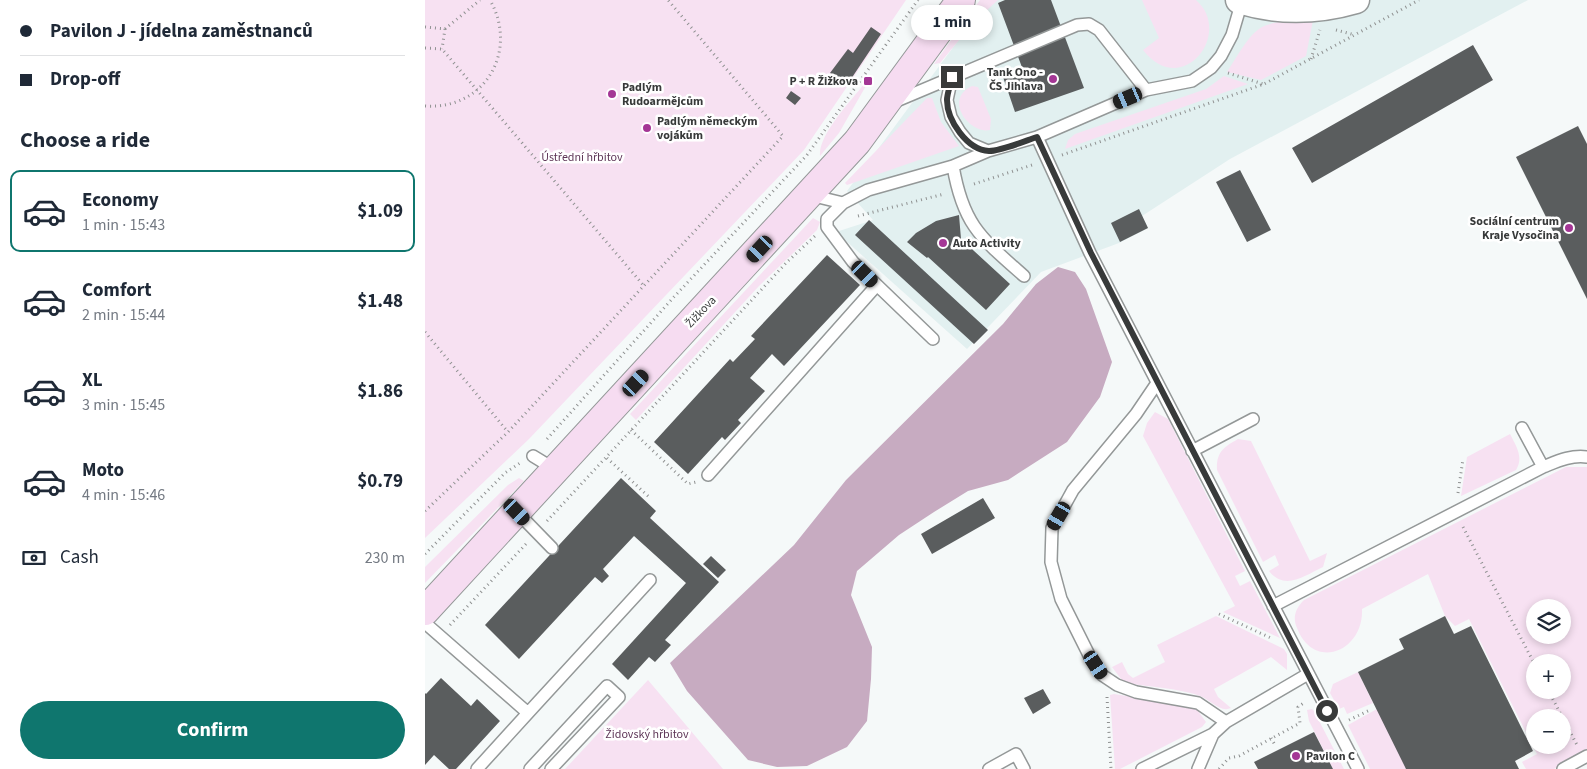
<!DOCTYPE html>
<html lang="en">
<head>
<meta charset="utf-8">
<style>
	body { margin:0; font-family:"Source Sans 3",sans-serif; background:#f6f6f7; color:#1f2937; height:100vh; display:flex; flex-direction:column; font-size:19px; white-space:nowrap }
	* { box-sizing:border-box; margin:0 }
	p { font-size:16px; color:#747a83 }
	.icon { flex:none; width:28px; height:28px; fill:none; stroke:currentColor; stroke-width:2; stroke-linecap:round; stroke-linejoin:round }
	.map { position:relative; flex:1; overflow:hidden }
	.drawer { display:flex; flex-direction:column; background:#fff; width:425px }
	.drawer>* { flex:none }
	.guide { display:grid; align-content:center; height:110px; padding:0 20px; background:#fff }
	.tools { position:absolute; left:1101px; top:599px; display:grid; gap:10px }
	.tools a { display:grid; place-items:center; width:45px; height:45px; border-radius:50%; background:#fff; box-shadow:0 2px 8px #0003; font-size:25px }
	.end { position:absolute; width:22px; height:22px; margin:-11px; border:6px solid #383a3a; background:#fff; box-shadow:0 0 0 2px #fff }
	.from { border-radius:50% }
	.bubble { position:absolute; height:35px; border-radius:18px; background:#fff; box-shadow:0 2px 8px #0003; font-size:16px; font-weight:700; line-height:35px; text-align:center }
	.car { position:absolute; width:15px; height:30px; margin:-15px -8px; border-radius:6px; box-shadow:0 0 4px 1px #0007; background:linear-gradient(#222 24%,#8ab4d8 0 40%,#222 0 76%,#8ab4d8 0 86%,#222 0) }
	.guide b { display:flex; align-items:center; gap:18px; height:48px; font-size:19px }
	.guide b+b { border-top:1px solid #e0e1e3 }
	.guide i { width:12px; height:12px; background:#1f2937 }
	ul { padding:0; list-style:none }
	li { display:flex; align-items:center; gap:15px; height:82px; margin:0 10px 8px; padding:0 10px; border:2px solid transparent; border-radius:10px }
	li div { flex:1 }
	li b { display:block; font-size:19px }
	li em { font-style:normal; font-weight:700 }
	li.current { border-color:#0f766e }
	li>.icon { width:45px; height:45px; stroke-width:1.5 }
	h2 { padding:0 20px; font-size:22px; line-height:60px }
	.pay { display:flex; align-items:center; gap:12px; height:55px; padding:0 20px; font-size:19px }
	.pay p { margin-inline-start:auto }
	.primary-button { display:flex; gap:10px; margin-top:auto; padding:10px 20px }
	.primary-button a { flex:1; height:58px; border-radius:30px; background:#0f766e; color:#fff; font-size:20px; font-weight:700; line-height:58px; text-align:center }
	main { display:flex; flex:1; min-height:0 }
	.map>svg:first-child { display:block }
	.built { fill:#e2f0f0 }
	.green { fill:#f7e1f2; fill-rule:evenodd }
	.forest { fill:#c7abc1 }
	.building { fill:#5a5d5e }
	.lines { fill:none; stroke-linecap:round; stroke-linejoin:round }
	.service-casing { stroke:#949898; stroke-width:14 }
	.tertiary-casing { stroke:#949898; stroke-width:29 }
	.secondary-casing { stroke:#949898; stroke-width:30 }
	.path { stroke:#8f9191; stroke-width:3; stroke-dasharray:1 4; stroke-linecap:butt }
	.service { stroke:#fff; stroke-width:11 }
	.tertiary { stroke:#fff; stroke-width:26 }
	.secondary { stroke:#f6dcf1; stroke-width:28 }
	.route { stroke:#383a3a; stroke-width:6 }
	.poi-dot { fill:#a43695; stroke:#fff; stroke-width:2 }
	.labels { text-anchor:middle; dominant-baseline:central; stroke-width:5; stroke-linejoin:round; paint-order:stroke }
	.poi-label { font-size:12px; font-weight:bold; fill:#383a3a; stroke:#fff; text-anchor:start }
	.park-label { font-size:12px; fill:#5e3657; stroke:#fff }
	.street-label { font-size:12px; fill:#383a3a; stroke:#fff }
</style>
</head>
<body>
<main>
<section class="drawer">
<div class="guide">
<b><i class="from"></i>Pavilon J - jídelna zaměstnanců</b>
<b><i></i>Drop-off</b>
</div>
<h2>Choose a ride</h2>
<ul>
<li class="current"><svg class="icon" aria-label="car" viewBox="0 0 24 24"><path d="M5 17H2v-5l4-1 3-4h7l3 4 3 1v5h-3M9 17h6M6 11h13"/><circle cx="7" cy="17" r="2"/><circle cx="17" cy="17" r="2"/></svg><div><b>Economy</b><p>1 min · 15:43</p></div><em>$1.09</em></li>
<li><svg class="icon" aria-label="car" viewBox="0 0 24 24"><path d="M5 17H2v-5l4-1 3-4h7l3 4 3 1v5h-3M9 17h6M6 11h13"/><circle cx="7" cy="17" r="2"/><circle cx="17" cy="17" r="2"/></svg><div><b>Comfort</b><p>2 min · 15:44</p></div><em>$1.48</em></li>
<li><svg class="icon" aria-label="car" viewBox="0 0 24 24"><path d="M5 17H2v-5l4-1 3-4h7l3 4 3 1v5h-3M9 17h6M6 11h13"/><circle cx="7" cy="17" r="2"/><circle cx="17" cy="17" r="2"/></svg><div><b>XL</b><p>3 min · 15:45</p></div><em>$1.86</em></li>
<li><svg class="icon" aria-label="car" viewBox="0 0 24 24"><path d="M5 17H2v-5l4-1 3-4h7l3 4 3 1v5h-3M9 17h6M6 11h13"/><circle cx="7" cy="17" r="2"/><circle cx="17" cy="17" r="2"/></svg><div><b>Moto</b><p>4 min · 15:46</p></div><em>$0.79</em></li>
</ul>
<div class="pay"><svg class="icon" aria-label="cash" viewBox="0 0 24 24"><path d="M3 7h18v10H3z"/><circle cx="12" cy="12" r="2"/></svg>Cash<p>230 m</p></div>
<div class="primary-button"><a>Confirm</a></div>
</section>
<div class="map">
<svg width="1162" height="769" viewBox="0 0 1162 769">
	<rect width="100%" height="100%" fill="#f5f9f9"/>
	<path class="built" d="M563 0H1103L805 159 717 216 723 228 694 243 616 272 542 349 411 232 448 220 422 191Z"/>
	<path class="green" d="M0 0H481L379 150 104 439 0 538Z
		M555 0H573L550 21 515 63 509 64Z
		M717 0H771C809 33 757 100 718 50L734 38Z
		M888 20 881 56 836 80 802 72C833 23 830 22 888 20Z
		M799 76 823 84 640 149 643 140 650 134 781 89Z
		M439 84H442L414 133 395 156C393 135 426 101 439 84Z
		M547 86 553 87 566 119 565 130C546 135 517 100 547 86Z
		M502 98H507L516 122 534 146 422 185 420 183Z
		M388 218 395 222 392 230 334 286 211 420 205 414Z
		M730 412 743 419 820 571 810 576 815 586 825 581 855 638 798 612 810 606 718 436 722 423Z
		M1085 434C1091 446 1099 457 1091 470L1036 496 1042 457Z
		M813 439 826 441 885 561 902 553 898 567C879 576 860 591 844 571L854 565 850 555 838 562 792 470C791 452 799 447 813 439Z
		M1141 467H1162V752L1129 769H1101L1097 762 1112 754 1044 619 1030 626 1020 616 1003 574 937 609C939 651 889 672 872 628 867 617 871 608 879 600ZM1110 608H1138V635H1110ZM1110 662H1138V690H1110ZM1110 718H1138V745H1110Z
		M94 478 99 481 0 583V567L83 485Z
		M791 616 859 649 862 654V670L846 657 789 689 793 697 806 708C795 713 786 700 775 696 758 689 719 686 699 683L687 667 697 662 703 674 708 678 740 662 732 645Z
		M933 672 948 703 922 714 919 707 914 709 905 693 908 684Z
		M223 680 298 769H140Z
		M689 694 770 707 781 722 777 727 695 769H690L685 695Z
		M887 709 889 711 919 769H908L884 721 882 710Z
		M952 709 983 769H945L923 725Z"/>
	<path class="forest" d="M633 267 650 272 661 289 687 362 675 397 642 442 583 480 543 491 509 512 474 535 432 571 426 595 447 647 446 679 442 721 422 747 382 766 352 767 323 760 262 691 245 663 369 545 421 480 578 324 611 284Z"/>
	<path class="building" d="M580 0H626L659 88 590 112 578 77 598 70 573 3Z
		M446 27 456 34 422 85 405 73 423 49 428 53Z
		M1048 45 1068 80 887 183 867 148Z
		M366 91 376 98 370 105 361 98Z
		M1153 126 1162 144V299L1091 157Z
		M815 170 846 230 822 242 791 182Z
		M714 209 723 228 695 242 686 223Z
		M534 215 536 239 585 284 561 310 503 257 502 258 482 242 491 233 511 221Z
		M444 220 563 330 549 344 430 235Z
		M402 255 435 285 359 366 347 354 325 378 340 391 313 420 316 423 300 440 297 437 263 474 229 442 305 359 308 362 330 339 326 336Z
		M196 478 231 511 225 518 294 582 240 640 246 645 230 662 224 657 203 680 187 664 261 583 209 536 178 569 184 576 177 583 170 577 94 659 60 625Z
		M558 498 570 518 507 554 496 534Z
		M286 556 301 570 293 578 278 564Z
		M1020 616 1029 634 1046 626 1108 751 1090 761 1094 769H981L933 672 979 649 974 639Z
		M16 678 46 706 52 699 75 721 31 769H24L9 755 0 765V693L1 694Z
		M618 689 626 703 608 714 599 698Z
		M889 732 908 769H833L829 762Z"/>
	<g class="lines">
		<defs>
			<path id="service" d="M527 77 522 100 526 117 535 132 544 143 563 151
				M469 102 652 25 664 24 674 30 721 90
				M612 137 665 253 933 769
				M528 166C538 225 556 238 599 276
				M385 195 418 203 443 190 528 166 563 151 612 137 721 90 767 81 786 68 796 56 807 35 817 1
				M418 203 402 219V227L428 262 508 339
				M732 383 711 414 648 490 627 528 626 562 636 599 664 655 677 675 692 685 711 692 773 703 801 722
				M1097 428 1118 467
				M767 451 828 419
				M108 456 131 470
				M283 475 452 285
				M92 512 127 548
				M848 606 1118 467C1133 461 1145 455 1162 457
				M0 623 103 713 52 769
				M103 713 225 580
				M105 769 182 686 194 697 126 769
				M564 769 591 754 599 769
				M717 769 788 734 801 722 883 674
				M773 769 788 734
				M1138 769 1162 756"/>
			<path id="tertiary" d="M814 0C852 12 893 11 931 0"/>
			<path id="secondary" d="M0 611 432 142 536 0"/>
		</defs>
		<use href="#service" class="service-casing"/>
		<use href="#tertiary" class="tertiary-casing"/>
		<use href="#secondary" class="secondary-casing"/>
		<path class="path" d="M0 27 20 29 17 49
			M20 29 55 0
			M911 30 930 35
			M0 48 17 49 219 286
			M886 59 895 30
			M803 73 838 84
			M0 106C60 110 94 51 65 0
			M637 155 839 84 994 0
			M549 184 607 165
			M433 216 519 194
			M0 332 83 432
			M206 430 263 484 271 482
			M122 439 248 298 382 155 493 0
			M182 458 224 497
			M1033 493 1038 459
			M0 511 83 432 358 136 243 0
			M122 521 361 263 390 236
			M1038 527 1110 665
			M0 554 80 473 95 463
			M794 614 846 638
			M25 625 101 544
			M1123 690 1152 745
			M682 697 686 769
			M924 720 945 710
			M846 738 850 745
			M794 769 804 758 814 756 875 723 873 707 880 702"/>
		<use href="#service" class="service"/>
		<use href="#tertiary" class="tertiary"/>
		<use href="#secondary" class="secondary"/>
	</g>
	<g class="lines">
		<path class="route" d="M527 77C526 84 522 93 522 100 522 120 542 150 564 151 576 151 600 141 612 137L666 253 902 711"/>
	</g>
	<g class="poi-dot">
		<circle cx="628" cy="79" r="5"/>
		<rect x="438" y="76" width="10" height="10" rx="2.5"/>
		<circle cx="187" cy="94" r="5"/>
		<circle cx="222" cy="128" r="5"/>
		<circle cx="1144" cy="228" r="5"/>
		<circle cx="518" cy="243" r="5"/>
		<circle cx="871" cy="756" r="5"/>
	</g>
	<g class="labels">
		<g class="poi-label">
			<text x="618" y="72" text-anchor="end">Tank Ono -<tspan x="618" dy="14">ČS Jihlava</tspan></text>
			<text x="433" y="81" text-anchor="end">P + R Žižkova</text>
			<text x="197" y="87">Padlým<tspan x="197" dy="14">Rudoarmějcům</tspan></text>
			<text x="232" y="121">Padlým německým<tspan x="232" dy="14">vojákům</tspan></text>
			<text x="1134" y="221" text-anchor="end">Sociální centrum<tspan x="1134" dy="14">Kraje Vysočina</tspan></text>
			<text x="528" y="243">Auto Activity</text>
			<text x="881" y="756">Pavilon C</text>
		</g>
		<g class="park-label">
			<text x="157" y="157">Ústřední hřbitov</text>
			<text x="222" y="734">Židovský hřbitov</text>
		</g>
		<g class="street-label">
			<text transform="translate(276 312) rotate(-47)">Žižkova</text>
		</g>
	</g>
</svg>
<div class="tools">
<a><svg class="icon" aria-label="layers" viewBox="0 0 24 24"><path d="M12 4l9 5-9 5-9-5zM3 14l9 5 9-5"/></svg></a>
<a>+</a>
<a>−</a>
</div>
<i class="end from" style="left:902px;top:711px"></i>
<i class="end" style="left:527px;top:77px"></i>
<div class="bubble" style="left:486px;top:5px;width:82px">1 min</div>
<i class="car" style="left:703px;top:98px;rotate:247deg"></i>
<i class="car" style="left:335px;top:249px;rotate:223deg"></i>
<i class="car" style="left:440px;top:274px;rotate:135deg"></i>
<i class="car" style="left:211px;top:383px;rotate:43deg"></i>
<i class="car" style="left:92px;top:512px;rotate:136deg"></i>
<i class="car" style="left:634px;top:516px;rotate:210deg"></i>
<i class="car" style="left:671px;top:665px;rotate:147deg"></i>
</div>
</main>
</body>
</html>
